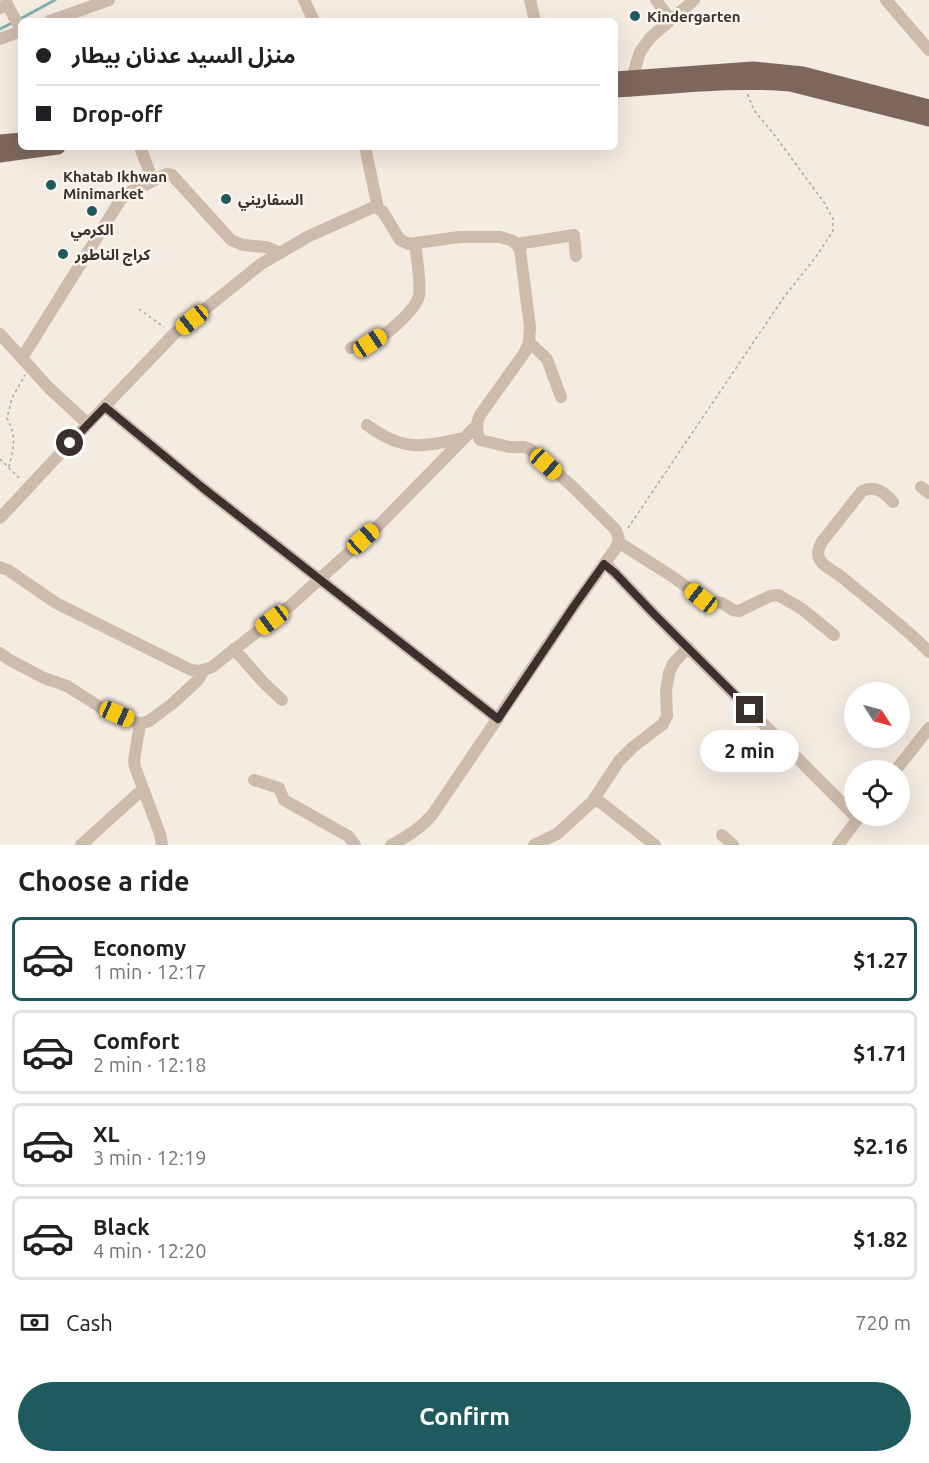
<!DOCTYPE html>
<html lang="en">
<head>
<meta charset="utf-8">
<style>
	body { margin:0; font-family:Ubuntu,"Noto Sans Arabic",sans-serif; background:#f2f2f2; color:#202124; height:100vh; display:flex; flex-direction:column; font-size:22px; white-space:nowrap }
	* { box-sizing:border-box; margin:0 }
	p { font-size:20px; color:#757577 }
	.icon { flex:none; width:33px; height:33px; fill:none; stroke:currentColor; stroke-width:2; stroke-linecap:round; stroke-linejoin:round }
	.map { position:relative; height:845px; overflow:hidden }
	.drawer { display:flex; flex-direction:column; background:#fff; flex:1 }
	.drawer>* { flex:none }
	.banner { position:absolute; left:18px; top:18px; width:600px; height:132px; border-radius:9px; box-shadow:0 6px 24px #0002; display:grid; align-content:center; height:132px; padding:0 18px; background:#fff }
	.needle { width:39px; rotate:126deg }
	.buttons { position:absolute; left:844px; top:682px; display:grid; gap:12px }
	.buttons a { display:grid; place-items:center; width:66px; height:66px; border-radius:50%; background:#fff; box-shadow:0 6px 24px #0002; font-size:30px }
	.end { position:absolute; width:27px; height:27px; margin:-14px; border:8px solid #3b302b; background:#fff; box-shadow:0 0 0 3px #fff }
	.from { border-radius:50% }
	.bubble { position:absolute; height:42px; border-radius:21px; background:#fff; box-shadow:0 6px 24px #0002; font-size:20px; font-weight:700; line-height:42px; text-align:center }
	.car { position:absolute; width:18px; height:36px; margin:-18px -9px; border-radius:8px; box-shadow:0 0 4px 2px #0007; background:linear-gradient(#f5c518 24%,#345 0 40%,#f5c518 0 76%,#345 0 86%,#f5c518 0) }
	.banner b { display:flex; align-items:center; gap:21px; height:57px; font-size:22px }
	.banner b+b { border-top:2px solid #e0e0e0 }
	.banner i { width:15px; height:15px; background:#202124 }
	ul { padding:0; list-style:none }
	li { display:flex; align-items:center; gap:18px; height:84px; margin:0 12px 9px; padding:0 6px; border:3px solid #e0e0e0; border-radius:9px }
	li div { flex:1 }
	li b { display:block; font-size:22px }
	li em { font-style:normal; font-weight:700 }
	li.on { border-color:#1f5a5e }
	li>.icon { width:54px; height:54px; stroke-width:1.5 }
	h2 { padding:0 18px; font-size:27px; line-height:72px }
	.pay { display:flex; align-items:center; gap:15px; height:66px; padding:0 18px; font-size:22px }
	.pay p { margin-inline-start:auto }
	.action { display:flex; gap:12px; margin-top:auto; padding:12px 18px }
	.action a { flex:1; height:69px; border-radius:36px; background:#1f5a5e; color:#fff; font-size:24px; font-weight:700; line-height:69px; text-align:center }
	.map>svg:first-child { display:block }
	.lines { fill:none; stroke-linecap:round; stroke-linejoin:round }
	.stream { stroke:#7fb0b2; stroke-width:3 }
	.path { stroke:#b9a596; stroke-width:1.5; stroke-dasharray:3 3; stroke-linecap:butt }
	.minor { stroke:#cdbbac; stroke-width:12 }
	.major { stroke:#7d675c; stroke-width:15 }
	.route { stroke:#3b302b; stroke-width:8 }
	.poi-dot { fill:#1f5a5e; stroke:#fbf5ee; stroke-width:2 }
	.labels { text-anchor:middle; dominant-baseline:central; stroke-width:5; stroke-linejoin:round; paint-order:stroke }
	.poi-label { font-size:15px; font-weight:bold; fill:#3b302b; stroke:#fbf5ee; text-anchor:start }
</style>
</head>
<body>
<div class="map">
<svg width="929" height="845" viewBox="0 0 929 845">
	<rect width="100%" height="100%" fill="#f4ebe1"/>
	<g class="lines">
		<path class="stream" d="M20 19 55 0
			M0 29 14 22"/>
		<path class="path" d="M139 309 164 327
			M0 459 20 479
			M9 467C14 445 17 438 7 418L12 398 25 375
			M628 528 784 297 815 258 833 231V219L825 204 776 137 754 110 747 93"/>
		<path class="minor" d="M304 0 314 21
			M530 0 535 21
			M656 0 671 20
			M886 0 929 50
			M0 8 7 4 21 30
			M50 21 109 0
			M0 39 21 31
			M632 78 640 52 650 38 694 0
			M140 147 153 181
			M365 147 378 208
			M517 244 574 235 576 256
			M0 334 49 388 88 424
			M529 342 547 359 561 397
			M351 348C356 346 363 346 369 343 384 338 415 311 419 296 421 282 417 258 415 244
			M22 358 121 199 128 193 167 174 172 175 231 240 243 245 266 247 281 253
			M105 407 203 488 498 719
			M367 425C403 452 423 447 464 438
			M921 487 929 493
			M893 502C884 492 875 485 862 491L821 543C819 548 816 554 820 560 825 568 836 572 843 578 871 602 903 625 929 652
			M0 518 84 428 174 334 261 264 309 236 374 207 378 208 383 212 400 240 409 244 459 237H500L513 241 520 249 530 327 529 342 525 352 480 415C476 423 476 431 480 440L509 447H524L530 449 573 487 615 529C620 537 619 541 615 549L574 606 432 815C420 829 407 837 391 845
			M618 542 673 577 706 601 722 603 733 610 739 611 770 596 778 595 802 609 834 635
			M605 563 615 573 654 614 858 819
			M0 567 8 570 56 603 191 670 200 671 212 667 291 605 378 526 477 425
			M234 649 263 682 282 700
			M0 653 8 659 44 678 67 686 100 707 140 724 149 721 172 704 198 680 204 670
			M140 724 134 760 135 767 160 834 162 845
			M895 771 929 728
			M254 780 279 788 284 800 348 836 355 845
			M595 798 655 845
			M722 835 733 845
			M81 845 143 789
			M534 845 557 834 592 802 619 761 633 747 663 724 667 716 666 691 669 673 673 664 688 647
			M838 845 860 816"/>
		<path class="major" d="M615 79 753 69 803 74 929 107
			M615 90C673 87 732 79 790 84L929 119
			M0 142 21 140
			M0 155 58 147"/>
	</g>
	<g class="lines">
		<path class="route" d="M70 443 105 407 203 488 498 719 574 606 604 564 615 573 654 614 750 710"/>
	</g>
	<g class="poi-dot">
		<circle cx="635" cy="16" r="6"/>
		<circle cx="51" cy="185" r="6"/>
		<circle cx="226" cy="199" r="6"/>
		<circle cx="92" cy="211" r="6"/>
		<circle cx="63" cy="254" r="6"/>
	</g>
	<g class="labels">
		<g class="poi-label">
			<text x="647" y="16">Kindergarten</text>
			<text x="63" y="176">Khatab Ikhwan<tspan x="63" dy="17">Minimarket</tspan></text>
			<text x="238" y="199">السفاريني</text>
			<text x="92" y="229" text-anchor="middle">الكرمي</text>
			<text x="75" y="254">كراج الناطور</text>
		</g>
	</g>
</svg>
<div class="buttons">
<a><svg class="needle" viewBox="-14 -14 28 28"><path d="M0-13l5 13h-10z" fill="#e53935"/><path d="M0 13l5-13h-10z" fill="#757577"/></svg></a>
<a><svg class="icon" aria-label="locate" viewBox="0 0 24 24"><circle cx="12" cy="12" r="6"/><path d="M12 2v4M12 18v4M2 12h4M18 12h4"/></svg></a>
</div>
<i class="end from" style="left:70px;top:443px"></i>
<i class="end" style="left:750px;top:710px"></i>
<div class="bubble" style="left:700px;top:730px;width:99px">2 min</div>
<i class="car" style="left:192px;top:320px;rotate:231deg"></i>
<i class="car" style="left:370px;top:343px;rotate:57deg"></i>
<i class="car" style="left:546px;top:464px;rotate:132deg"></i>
<i class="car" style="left:363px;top:539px;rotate:48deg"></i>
<i class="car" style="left:701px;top:598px;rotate:308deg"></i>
<i class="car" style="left:272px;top:620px;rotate:233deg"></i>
<i class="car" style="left:117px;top:714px;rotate:114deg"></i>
<div class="banner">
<b><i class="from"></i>منزل السيد عدنان بيطار</b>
<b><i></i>Drop-off</b>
</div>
</div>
<section class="drawer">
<h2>Choose a ride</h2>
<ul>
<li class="on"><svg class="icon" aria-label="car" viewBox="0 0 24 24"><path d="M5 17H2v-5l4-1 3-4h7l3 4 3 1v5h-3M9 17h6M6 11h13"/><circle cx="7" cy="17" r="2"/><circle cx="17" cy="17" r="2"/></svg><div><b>Economy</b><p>1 min · 12:17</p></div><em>$1.27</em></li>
<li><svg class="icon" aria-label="car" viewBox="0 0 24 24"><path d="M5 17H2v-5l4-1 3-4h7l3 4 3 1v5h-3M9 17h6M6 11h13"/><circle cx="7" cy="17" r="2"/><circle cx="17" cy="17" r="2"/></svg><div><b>Comfort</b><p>2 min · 12:18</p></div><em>$1.71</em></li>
<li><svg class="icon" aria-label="car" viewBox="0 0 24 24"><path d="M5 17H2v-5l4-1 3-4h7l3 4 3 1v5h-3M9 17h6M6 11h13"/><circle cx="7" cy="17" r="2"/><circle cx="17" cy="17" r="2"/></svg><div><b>XL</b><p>3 min · 12:19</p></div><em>$2.16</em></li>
<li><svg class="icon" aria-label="car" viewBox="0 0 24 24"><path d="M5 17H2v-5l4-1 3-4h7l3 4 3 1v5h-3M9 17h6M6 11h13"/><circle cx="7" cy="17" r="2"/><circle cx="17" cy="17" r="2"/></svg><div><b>Black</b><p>4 min · 12:20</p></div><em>$1.82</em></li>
</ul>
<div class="pay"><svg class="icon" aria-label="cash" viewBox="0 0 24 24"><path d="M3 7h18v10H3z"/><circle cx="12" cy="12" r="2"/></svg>Cash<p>720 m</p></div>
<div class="action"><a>Confirm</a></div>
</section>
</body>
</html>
